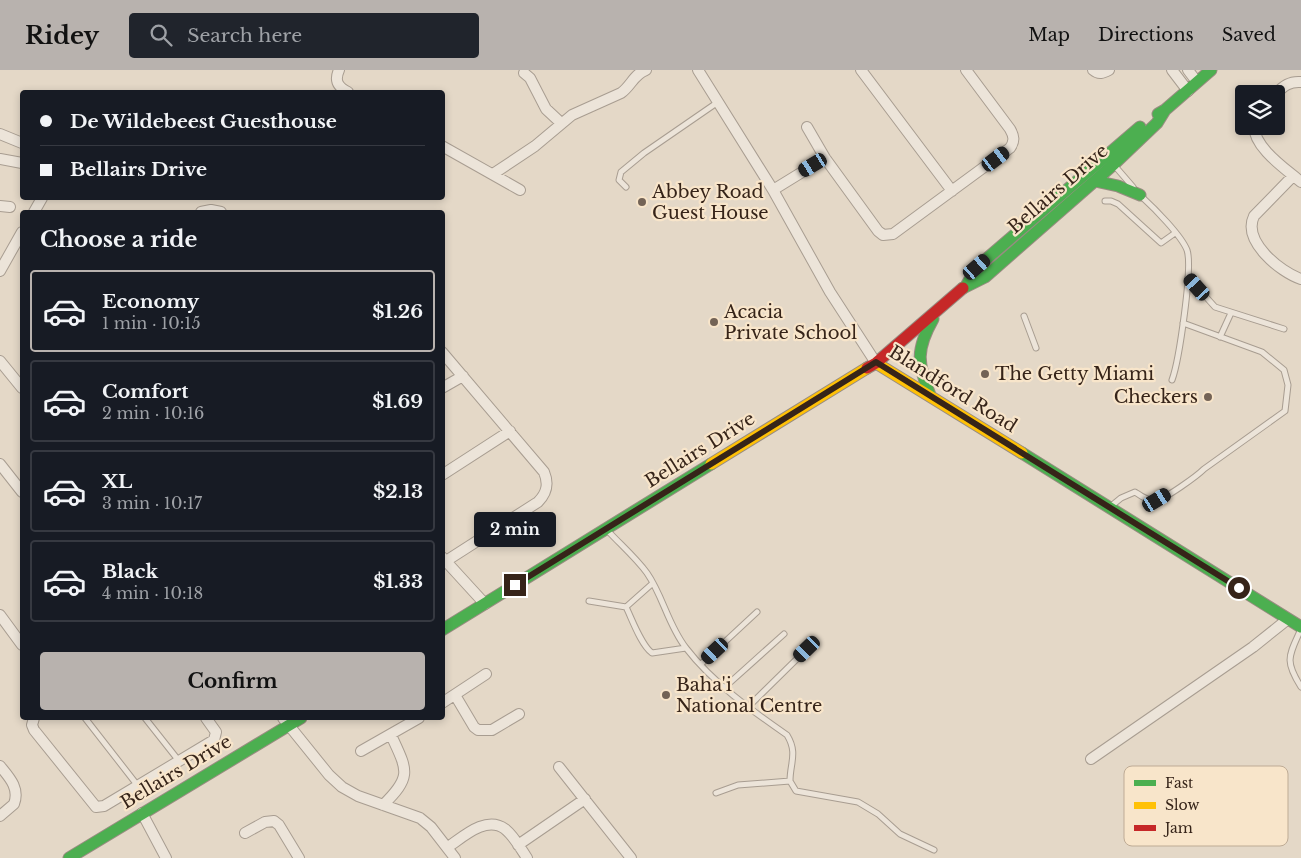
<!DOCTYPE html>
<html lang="en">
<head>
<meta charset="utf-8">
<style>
	body { margin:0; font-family:"Libre Baskerville",serif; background:#20242c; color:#f1f3f6; height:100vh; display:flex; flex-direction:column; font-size:19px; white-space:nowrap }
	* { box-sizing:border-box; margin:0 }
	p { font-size:16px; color:#9ea1a6 }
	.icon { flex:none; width:28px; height:28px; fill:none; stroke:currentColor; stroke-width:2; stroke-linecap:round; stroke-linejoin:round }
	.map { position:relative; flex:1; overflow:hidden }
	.panel { position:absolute; left:20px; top:140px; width:425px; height:510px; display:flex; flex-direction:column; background:#171b24; border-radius:5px; box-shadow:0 2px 8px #0003 }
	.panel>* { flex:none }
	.hud { position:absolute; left:20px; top:20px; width:425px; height:110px; border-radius:5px; box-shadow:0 2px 8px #0003; display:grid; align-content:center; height:110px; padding:0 20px; background:#171b24 }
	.buttons { position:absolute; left:1235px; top:15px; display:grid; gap:10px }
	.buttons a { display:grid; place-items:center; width:50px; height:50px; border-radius:5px; background:#171b24; box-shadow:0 2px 8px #0003; font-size:25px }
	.end { position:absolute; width:22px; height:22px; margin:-11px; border:6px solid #362419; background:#fff; box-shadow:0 0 0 2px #fff }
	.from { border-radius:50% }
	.bubble { position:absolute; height:35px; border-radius:5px; background:#171b24; box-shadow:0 2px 8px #0003; font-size:16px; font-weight:800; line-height:35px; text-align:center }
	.car { position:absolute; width:15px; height:30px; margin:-15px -8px; border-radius:6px; box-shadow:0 0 4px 1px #0007; background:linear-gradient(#222 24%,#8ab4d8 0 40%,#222 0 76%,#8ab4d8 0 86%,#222 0) }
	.hud b { display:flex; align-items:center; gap:18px; height:48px; font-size:19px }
	.hud b+b { border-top:1px solid #363941 }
	.hud i { width:12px; height:12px; background:#f1f3f6 }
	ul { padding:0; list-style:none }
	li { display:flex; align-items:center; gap:15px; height:82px; margin:0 10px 8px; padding:0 10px; border:2px solid #363941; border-radius:5px }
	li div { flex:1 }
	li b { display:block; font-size:19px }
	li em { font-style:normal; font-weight:800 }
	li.on { border-color:#b8b2ae }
	li>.icon { width:45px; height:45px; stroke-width:1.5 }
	h2 { padding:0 20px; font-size:22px; line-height:60px }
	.cta { display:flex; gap:10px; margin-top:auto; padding:10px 20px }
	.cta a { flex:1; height:58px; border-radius:5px; background:#b8b2ae; color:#111; font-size:20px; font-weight:800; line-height:58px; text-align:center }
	header { display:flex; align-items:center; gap:30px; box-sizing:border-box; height:70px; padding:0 25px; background:#b8b2ae; color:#111 }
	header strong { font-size:24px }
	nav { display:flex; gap:28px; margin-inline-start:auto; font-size:18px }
	.search { width:350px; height:45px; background:#20242c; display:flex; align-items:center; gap:12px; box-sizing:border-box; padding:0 18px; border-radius:5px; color:#9ea1a6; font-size:19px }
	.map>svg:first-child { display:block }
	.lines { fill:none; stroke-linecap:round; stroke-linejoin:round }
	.lane-casing { stroke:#a89d91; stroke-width:7 }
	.street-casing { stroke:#a89d91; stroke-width:12 }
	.fast-casing { stroke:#988c81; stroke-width:13 }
	.slow-casing { stroke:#988c81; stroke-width:13 }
	.jam-casing { stroke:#988c81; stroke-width:13 }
	.lane { stroke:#ece4d9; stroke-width:5 }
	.street { stroke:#ece4d9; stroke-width:10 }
	.fast { stroke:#4caf50; stroke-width:11 }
	.slow { stroke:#ffc107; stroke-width:11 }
	.jam { stroke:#c62828; stroke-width:11 }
	.route { stroke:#362419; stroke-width:6 }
	.poi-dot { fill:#736356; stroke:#f8e5ca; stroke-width:2 }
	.labels { text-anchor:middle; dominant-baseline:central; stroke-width:4.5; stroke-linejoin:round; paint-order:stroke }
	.street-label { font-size:18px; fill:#362419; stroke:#f8e5ca }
	.poi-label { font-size:18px; fill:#362419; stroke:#f8e5ca; text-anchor:start }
	.key { fill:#f8e5ca; stroke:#beab95; stroke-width:1 }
	.key-label { font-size:14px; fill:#362419 }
</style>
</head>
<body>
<header>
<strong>Ridey</strong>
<div class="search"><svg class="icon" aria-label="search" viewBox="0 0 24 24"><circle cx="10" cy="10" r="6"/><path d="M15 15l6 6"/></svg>Search here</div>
<nav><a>Map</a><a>Directions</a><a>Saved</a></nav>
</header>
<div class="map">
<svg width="1301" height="788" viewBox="0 0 1301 788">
	<rect width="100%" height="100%" fill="#e4d8c7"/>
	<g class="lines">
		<defs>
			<path id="lane" d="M1114 95 1133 117
				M626 117 619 110 621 102 644 83 718 32
				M1142 127C1154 138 1181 165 1187 180 1193 197 1179 291 1172 310
				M1105 131H1111L1118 134 1161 173 1175 163
				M1188 207 1215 237 1284 259
				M1024 246 1036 278
				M1220 267 1231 243
				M1110 437 1121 428 1135 422C1141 426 1149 432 1157 430 1165 429 1197 406 1204 399L1285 341 1288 315 1284 300 1262 282 1183 253
				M608 461C620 474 636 488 647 503 663 526 668 555 686 578 713 613 751 640 787 665 798 683 790 693 790 711L796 721 858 732 878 744 900 764 934 780
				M653 513 626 537C632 549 641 575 652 583L686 578
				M589 531 626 537
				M1301 559C1289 586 1284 590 1301 617
				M701 594 757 542
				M725 617 784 564
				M748 637 807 579
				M85 648 138 716
				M145 648 179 691
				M716 723 738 715 790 711"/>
			<path id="street" d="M339 0C334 11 338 17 348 22
				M698 0 773 120 830 222 876 293
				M861 0 952 121
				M1093 0C1099 5 1103 3 1109 0
				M1172 0 1188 21
				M1188 0 1197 12
				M524 3 530 8 546 39 561 53
				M1276 24C1283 16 1290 11 1301 12
				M1254 56C1254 78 1286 99 1301 112
				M807 57 825 88 878 161 883 165 893 164 1010 78C1015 71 1014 66 1010 59L966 0
				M0 64 22 73
				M442 76 520 120
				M0 89 22 93
				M493 104 535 76 572 45 621 23C631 16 634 4 646 0
				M1293 106 1254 146C1242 171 1280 202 1301 209
				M773 120 825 88
				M0 136 10 137
				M34 142 42 128
				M201 142 211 140 221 142
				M0 201 22 162
				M442 282 544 402C549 414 547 423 538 432L446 491
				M0 291 22 318
				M442 318 463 306
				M0 394 22 422
				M442 405 510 361
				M442 487 485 534
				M0 545 22 575
				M455 625 474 657 478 660H492L519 644
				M442 633 486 604
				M34 648 32 655 34 660 96 737 104 736 214 670 216 662 206 648
				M283 648 329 705 342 717 358 726 420 748 431 757 455 788
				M361 681 419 648
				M1091 689 1253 577 1288 549
				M0 696C9 707 20 718 14 734L0 746
				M559 697 631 788
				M383 735C413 706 407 700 391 665
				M142 743 166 788
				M245 763 265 752 274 751 279 755 299 788
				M518 775 585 729
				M448 777C463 767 486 745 505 759 514 766 521 779 527 788"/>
			<path id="fast" d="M1158 44 1165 40 1211 0
				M1095 111 1118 116 1140 125
				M966 216 977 197 1140 57
				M963 218 985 207 1114 94 1157 53 1165 40
				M930 325C917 293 916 279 933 249
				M1022 383 1301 557
				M442 560 711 394
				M69 788 301 648"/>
			<path id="slow" d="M876 293 1022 383
				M711 394 867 298"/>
			<path id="jam" d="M867 298 876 293 963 218"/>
		</defs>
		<use href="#lane" class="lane-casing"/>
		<use href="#street" class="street-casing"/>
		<use href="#fast" class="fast-casing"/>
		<use href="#slow" class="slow-casing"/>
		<use href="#jam" class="jam-casing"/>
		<use href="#lane" class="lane"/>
		<use href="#street" class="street"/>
		<use href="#fast" class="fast"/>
		<use href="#slow" class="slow"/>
		<use href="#jam" class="jam"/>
	</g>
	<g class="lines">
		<path class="route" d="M515 515 876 292 1239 518"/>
	</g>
	<g class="poi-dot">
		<circle cx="642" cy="132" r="5"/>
		<circle cx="714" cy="252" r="5"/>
		<circle cx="985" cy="304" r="5"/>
		<circle cx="1208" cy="327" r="5"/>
		<circle cx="666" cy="625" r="5"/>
	</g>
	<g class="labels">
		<g class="street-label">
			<text transform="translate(1058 119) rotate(-41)">Bellairs Drive</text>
			<text transform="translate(953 319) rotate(32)">Blandford Road</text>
			<text transform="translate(700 380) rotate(-32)">Bellairs Drive</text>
			<text transform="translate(176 702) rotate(-31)">Bellairs Drive</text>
		</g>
		<g class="poi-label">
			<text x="652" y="122">Abbey Road<tspan x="652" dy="21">Guest House</tspan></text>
			<text x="724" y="242">Acacia<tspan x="724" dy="21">Private School</tspan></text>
			<text x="995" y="304">The Getty Miami</text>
			<text x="1198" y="327" text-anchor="end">Checkers</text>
			<text x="676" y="615">Baha'i<tspan x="676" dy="21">National Centre</tspan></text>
		</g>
	</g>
	<rect x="1124" y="696" width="164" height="80" rx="8" class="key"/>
	<rect x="1134" y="710" width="22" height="6" fill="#4caf50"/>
	<rect x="1134" y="732" width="22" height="7" fill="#ffc107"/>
	<rect x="1134" y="755" width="22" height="6" fill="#c62828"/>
	<g class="key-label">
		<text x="1165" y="718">Fast</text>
		<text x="1165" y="740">Slow</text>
		<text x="1165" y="763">Jam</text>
	</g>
</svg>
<div class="buttons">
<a><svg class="icon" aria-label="layers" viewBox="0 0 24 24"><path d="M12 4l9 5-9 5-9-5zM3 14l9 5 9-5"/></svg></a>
</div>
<i class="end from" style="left:1239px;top:518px"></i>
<i class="end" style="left:515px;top:515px"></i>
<div class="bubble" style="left:474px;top:442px;width:82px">2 min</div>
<i class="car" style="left:996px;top:89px;rotate:53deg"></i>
<i class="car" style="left:813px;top:95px;rotate:239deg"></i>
<i class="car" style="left:977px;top:197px;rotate:49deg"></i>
<i class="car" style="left:1197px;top:217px;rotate:318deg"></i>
<i class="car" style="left:1157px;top:430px;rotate:59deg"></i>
<i class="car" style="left:807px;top:579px;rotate:226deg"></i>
<i class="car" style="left:715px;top:581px;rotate:227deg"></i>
<div class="hud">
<b><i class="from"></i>De Wildebeest Guesthouse</b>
<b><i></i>Bellairs Drive</b>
</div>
<section class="panel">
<h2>Choose a ride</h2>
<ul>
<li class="on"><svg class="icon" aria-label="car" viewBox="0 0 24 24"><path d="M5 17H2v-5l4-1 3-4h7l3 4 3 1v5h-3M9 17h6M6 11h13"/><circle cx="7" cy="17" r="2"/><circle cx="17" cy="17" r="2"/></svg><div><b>Economy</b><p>1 min · 10:15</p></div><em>$1.26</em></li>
<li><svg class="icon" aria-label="car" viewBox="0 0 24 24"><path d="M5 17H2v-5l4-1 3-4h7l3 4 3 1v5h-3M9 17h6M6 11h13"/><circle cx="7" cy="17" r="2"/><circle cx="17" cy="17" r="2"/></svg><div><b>Comfort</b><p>2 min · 10:16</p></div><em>$1.69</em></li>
<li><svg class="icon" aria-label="car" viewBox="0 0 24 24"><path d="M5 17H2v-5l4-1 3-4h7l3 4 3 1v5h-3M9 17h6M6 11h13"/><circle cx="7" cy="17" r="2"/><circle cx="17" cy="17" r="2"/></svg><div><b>XL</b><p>3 min · 10:17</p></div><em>$2.13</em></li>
<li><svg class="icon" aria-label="car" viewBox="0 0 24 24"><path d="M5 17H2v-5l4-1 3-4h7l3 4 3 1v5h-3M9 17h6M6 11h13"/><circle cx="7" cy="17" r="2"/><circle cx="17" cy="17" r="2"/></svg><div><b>Black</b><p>4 min · 10:18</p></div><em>$1.33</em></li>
</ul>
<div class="cta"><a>Confirm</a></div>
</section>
</div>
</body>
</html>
